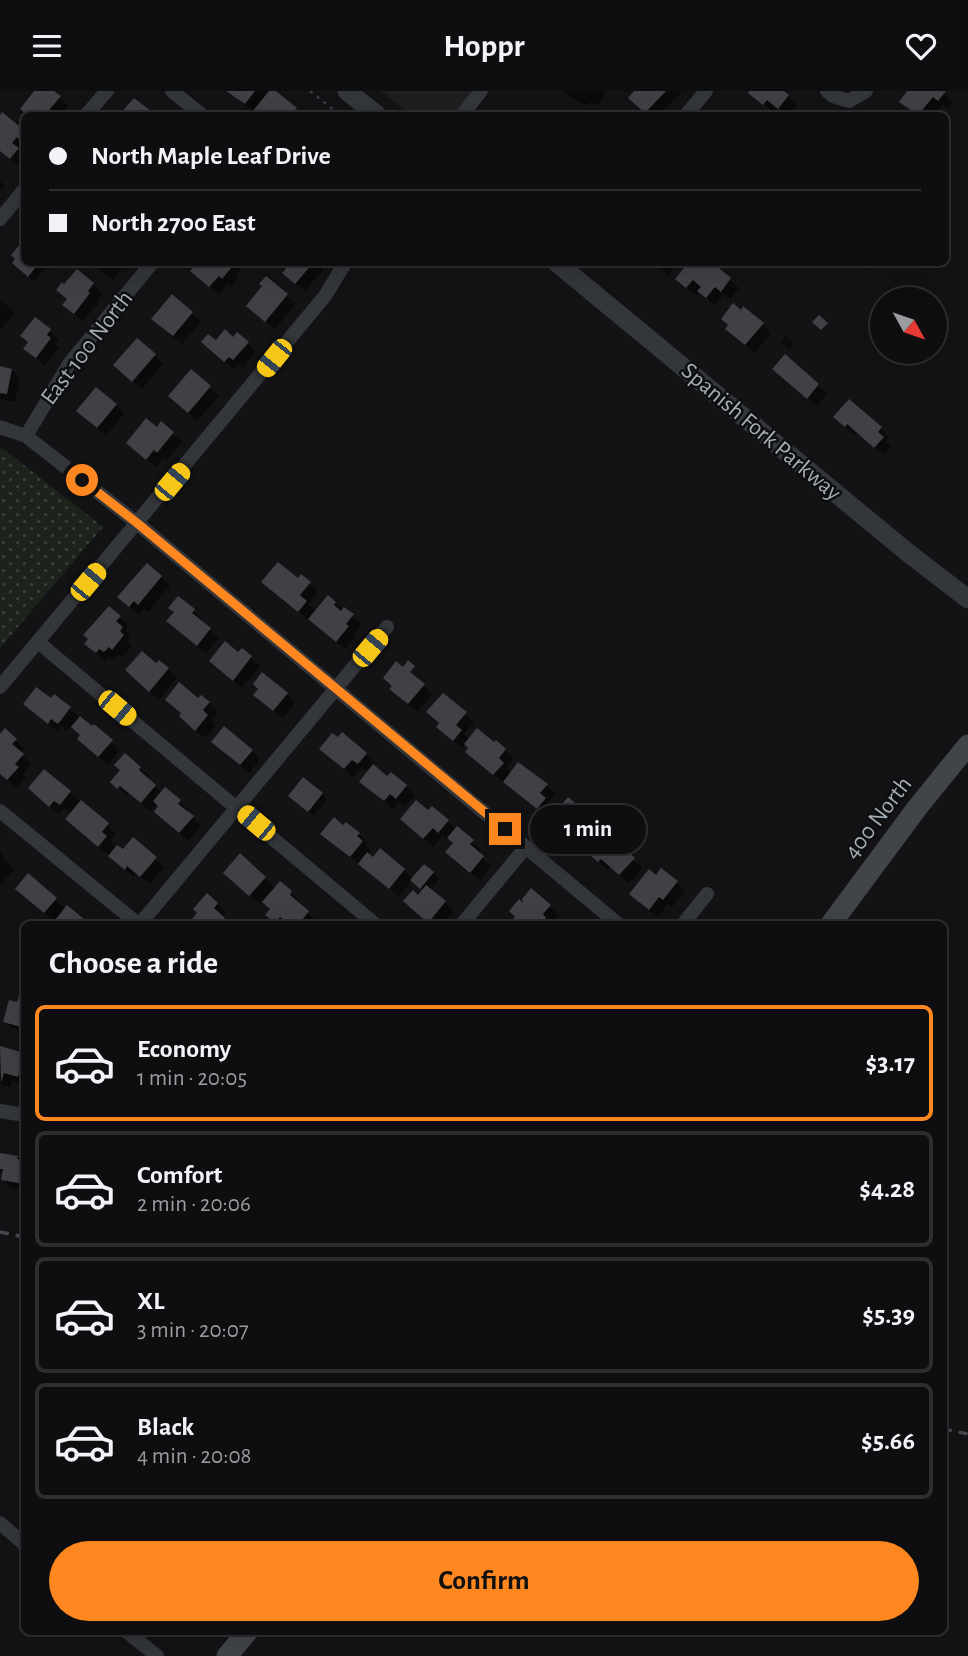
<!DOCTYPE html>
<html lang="en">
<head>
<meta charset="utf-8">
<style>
	body { margin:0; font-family:"Alegreya Sans",sans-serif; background:#171719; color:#f1f3f6; height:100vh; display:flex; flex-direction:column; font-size:26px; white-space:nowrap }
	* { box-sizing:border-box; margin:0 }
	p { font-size:23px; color:#9b9c9f }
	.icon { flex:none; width:38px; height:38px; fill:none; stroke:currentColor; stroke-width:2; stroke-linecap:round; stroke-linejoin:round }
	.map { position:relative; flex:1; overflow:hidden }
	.details { position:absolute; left:21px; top:830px; width:926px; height:714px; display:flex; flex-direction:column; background:#0e0e10; border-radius:10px; box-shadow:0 7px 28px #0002,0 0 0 2px #2e2e30 }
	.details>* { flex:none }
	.guide { position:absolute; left:21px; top:21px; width:928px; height:154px; border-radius:10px; box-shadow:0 7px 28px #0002,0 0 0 2px #2e2e30; display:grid; align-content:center; height:154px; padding:0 28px; background:#0e0e10 }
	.needle { width:46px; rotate:130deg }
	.controls { position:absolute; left:870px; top:196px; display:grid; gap:14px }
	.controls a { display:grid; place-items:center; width:77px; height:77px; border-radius:50%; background:#0e0e10; box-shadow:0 7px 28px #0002,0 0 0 2px #2e2e30; font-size:35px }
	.end { position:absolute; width:32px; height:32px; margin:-16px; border:9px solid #ff8720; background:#111; box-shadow:0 0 0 4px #111 }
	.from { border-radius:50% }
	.bubble { position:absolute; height:49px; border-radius:24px; background:#0e0e10; box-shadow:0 7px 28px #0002,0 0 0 2px #2e2e30; font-size:23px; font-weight:600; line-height:49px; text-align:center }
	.car { position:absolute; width:21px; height:42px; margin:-21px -10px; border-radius:9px; box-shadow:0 0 5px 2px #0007; background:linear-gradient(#f5c518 24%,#345 0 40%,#f5c518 0 76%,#345 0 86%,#f5c518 0) }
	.guide b { display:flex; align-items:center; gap:24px; height:66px; font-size:26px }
	.guide b+b { border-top:2px solid #2e2e30 }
	.guide i { width:18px; height:18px; background:#f1f3f6 }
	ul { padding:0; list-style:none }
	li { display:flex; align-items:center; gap:21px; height:116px; margin:0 14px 10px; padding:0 14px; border:4px solid #2e2e30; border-radius:10px }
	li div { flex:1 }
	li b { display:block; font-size:26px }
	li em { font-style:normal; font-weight:600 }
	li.current { border-color:#ff8720 }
	li>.icon { width:63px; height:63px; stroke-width:1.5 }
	h2 { padding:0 28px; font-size:32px; line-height:84px }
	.action { display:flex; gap:14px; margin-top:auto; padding:14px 28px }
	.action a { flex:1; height:80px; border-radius:42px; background:#ff8720; color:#111; font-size:28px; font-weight:600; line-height:80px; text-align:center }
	header { display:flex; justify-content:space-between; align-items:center; height:91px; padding:0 28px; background:#0e0e10; font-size:32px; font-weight:600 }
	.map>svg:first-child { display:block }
	.built { fill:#1f1f22 }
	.grass { fill:url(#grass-dots) }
	.shadow { fill:#0007 }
	.building { fill:#3f4145 }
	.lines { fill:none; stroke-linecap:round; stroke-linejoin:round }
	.path { stroke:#393d41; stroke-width:2.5; stroke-dasharray:3.5 5; stroke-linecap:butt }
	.minor { stroke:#33363a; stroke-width:14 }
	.tertiary { stroke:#33363a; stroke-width:19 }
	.secondary { stroke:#41454a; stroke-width:21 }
	.rail { stroke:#464a4f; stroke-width:3.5; stroke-dasharray:9 7; stroke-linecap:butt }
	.route { stroke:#ff8720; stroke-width:9 }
	.labels { text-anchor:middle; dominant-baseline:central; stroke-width:5; stroke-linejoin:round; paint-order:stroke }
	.street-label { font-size:24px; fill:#a3adb6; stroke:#0e0e10 }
</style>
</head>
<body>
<header><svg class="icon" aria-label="menu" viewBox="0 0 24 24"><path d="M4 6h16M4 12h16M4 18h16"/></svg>Hoppr<svg class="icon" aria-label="heart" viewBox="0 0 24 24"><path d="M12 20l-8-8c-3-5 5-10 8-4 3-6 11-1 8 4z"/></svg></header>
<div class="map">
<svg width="968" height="1565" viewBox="0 0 968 1565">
	<defs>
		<pattern id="grass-dots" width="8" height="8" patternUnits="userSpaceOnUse" patternTransform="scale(1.75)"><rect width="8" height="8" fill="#1b231b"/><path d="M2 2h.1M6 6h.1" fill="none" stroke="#39403a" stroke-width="1.8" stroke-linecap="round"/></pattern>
	</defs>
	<rect width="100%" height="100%" fill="#131315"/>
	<path class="built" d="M381 0H485L464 24H411Z"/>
	<path class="grass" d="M0 357 5 359 103 436 0 557Z"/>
	<path class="shadow" d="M37 0H52L68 15 61 24H29L22 17Z
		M227 0H274L302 24H258Z
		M564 0H606L598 15 590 11 587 15 570 6Z
		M636 0H682L659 24H649L639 16Z
		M752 0H781L797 14 792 20 799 24H788L777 16 773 21 759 10Z
		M910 0H941L952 11 947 17 943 13 934 24H916L901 11Z
		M2 24 24 41V56L20 61 24 65V69L20 75 0 59V26Z
		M0 90 5 95 0 100Z
		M23 152 24 172H46L48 173 34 190 19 178Z
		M93 172H132L126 179 123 177 113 189Z
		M200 172H234L240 178 235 184 238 187 232 195 228 192 219 203 193 180Z
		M284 172H315L323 179 305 200 293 191Z
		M654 172H703L712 179 715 176 739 197 730 208 724 203 715 215 699 200 696 204 686 196 684 179 676 173 668 184Z
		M862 172H874L869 178Z
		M77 180 102 202 96 210 98 212 83 230 73 222 65 196Z
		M266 187 296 213 275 238 257 223Z
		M0 208 15 221 0 240Z
		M192 222 201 231 182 253 162 236Z
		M35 228 59 248 55 253 59 257 45 275 26 257 30 252Z
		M762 233 771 242 755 262 736 246Z
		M786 245 794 253 789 259 781 251Z
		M234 248 248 252 256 261 243 277 238 273 234 278 212 260 216 252Z
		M155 265 163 273 142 298 124 283Z
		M785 266 827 303 817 315 784 286Z
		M0 277 11 279 20 288 15 311 0 308Z
		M191 280 219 305 197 330 179 314Z
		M850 310 889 346 885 351 891 356 884 364 857 341 854 344 844 335Z
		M116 314 124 323 106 345 87 329Z
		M161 333 182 351 167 369 164 366 156 376 137 361Z
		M147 474 170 495 148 521 144 518 139 523 128 514Z
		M298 490 310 492 318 501 308 513 316 521 335 512 361 533 354 543 356 545 345 558 273 500Z
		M194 520 202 528 200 531 219 547 206 562 177 539Z
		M120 526 128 535 125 540 131 546 127 550 132 554 122 566 118 563 113 569 109 565 105 570 87 553Z
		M242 559 260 575 242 597 220 579Z
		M157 574 168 578 177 587 159 609 137 588Z
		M423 594 432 603 418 621 400 607Z
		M287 603 295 612 283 627 264 613Z
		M51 610 69 617 120 659 108 674 88 657 82 645 72 634 67 640 61 635 57 640 34 622Z
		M198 610 209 612 218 621 211 629 216 634 205 647 190 634Z
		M465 623 474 631 464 643 470 649 494 654 496 651 514 668 506 677 512 682 546 694 555 703 548 712 553 717 546 726 476 669 466 653 462 657 447 645Z
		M342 644 375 672 372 675 387 687 406 695 415 704 405 715 399 711 393 718 370 699 369 682 362 676 353 686 330 667Z
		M0 646 15 649 24 658 20 662 31 673 23 683 26 686 17 697 0 682Z
		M222 659 252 660 260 669 249 682Z
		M140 677 149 686 147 688 162 702 165 698 180 711 189 719 187 722 201 735 189 750 165 730 160 716 157 712 150 720 130 702 127 705 112 691Z
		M45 680 116 742 110 750 116 757 123 761 155 767 164 776 150 793 137 783 134 786 76 736 71 723 64 717 59 723 39 706Z
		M322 703 327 709 314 725 296 710Z
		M429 722 448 731 481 759 478 763 491 775 480 789 456 770 454 752 449 747 448 749 443 744 433 756 411 737Z
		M590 727 599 736 589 747 596 754 609 739 624 753 621 757 642 777 629 792 610 776 608 779 588 760 572 749 566 738Z
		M358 743 367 752 365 754 371 760 368 763 374 768 381 760 413 788 425 775 439 788 430 799 454 820 443 833H431L414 819 418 806 424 799 412 789 399 805 331 751Z
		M0 760 4 764 2 766 14 778 0 795Z
		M28 785 66 818 86 833H64L57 826 54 829 58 833H54L55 831 26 806Z
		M656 786 677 791 685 800 672 816 668 813 658 826 640 812Z
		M265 787 276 798 291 801 300 810 298 813 317 831 319 828 325 833H289L283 828 278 833 267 824 272 818 262 809 259 813 234 791Z
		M217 813 226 822 222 826 229 833H190Z
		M550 815 558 824 550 833H516L517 826 528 818Z
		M21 906 24 907V940L11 936 5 931 19 913Z
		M0 957 24 964V993L12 990 10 996 0 993Z
		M0 1064 24 1069V1099L12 1097 3 1088 4 1083 0 1079Z"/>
	<path class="building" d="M34 0H54L61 5 45 24H28L20 18Z
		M226 0H255L245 13Z
		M269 0H276L297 17 291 24H257L252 21Z
		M634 0H666L645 22 628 7Z
		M749 0H784L789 4 778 18 767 9 763 14 748 2Z
		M907 0H946L938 10 933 6 918 24 899 11Z
		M134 7 156 24H119Z
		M2 21 24 39V46L21 50 17 46 12 52 19 57 10 68 0 60V24Z
		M23 150 24 152V172H39L28 186 12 172 15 168 11 164Z
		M197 172H230L228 174 231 177 222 188 219 185 209 196 190 180Z
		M279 172H313L295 193 282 182 286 178Z
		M688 172H706L712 176 714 173 731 187 721 201 715 196 706 207 697 200 701 196 693 189 686 197 675 188Z
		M77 178 94 192 88 200 90 202 74 223 62 214 67 208 56 199 62 191 64 193Z
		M266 185 288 203 265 231 246 215 262 195 259 193Z
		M172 203 193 221 173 245 151 228Z
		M733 212 741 219 743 215 764 232 745 254 725 238 728 234 721 228Z
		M819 224 828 232 821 239 812 231Z
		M35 226 51 238 47 244 51 247 36 267 23 258 28 251 20 245Z
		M225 238 233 246 237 241 249 251 233 269 229 266 224 271 201 251 208 243 216 249Z
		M137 247 156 263 132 291 113 274Z
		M785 263 819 293 807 308 772 278Z
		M0 275 12 278 7 303 0 302Z
		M191 278 211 295 188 322 168 305Z
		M96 296 117 313 97 337 76 320Z
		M849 308 882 336 878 341 884 346 874 357 847 333 845 336 833 326Z
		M146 327 157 336 161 330 174 341 157 362 154 359 146 369 126 352Z
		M278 471 298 487 301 483 311 491 300 504 307 510 298 521 261 491Z
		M147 472 162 485 138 514 134 510 129 516 117 506Z
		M328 504 336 511 334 514 341 520 344 516 354 523 346 533 349 535 336 551 308 528Z
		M178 505 195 518 192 522 211 537 197 555 166 530 174 521 168 517Z
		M109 515 121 525 116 530 123 536 120 540 124 544 112 559 109 556 104 561 99 558 96 562 84 553 88 548 83 544Z
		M225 550 238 561 242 557 252 565 233 590 209 570Z
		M142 560 156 572 159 569 169 577 149 601 125 579Z
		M408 569 415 575 410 581 425 593 408 613 389 598 392 595 383 587 396 570 403 576Z
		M262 581 288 602 273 620 253 604 258 598 253 593Z
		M179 591 198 607 201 604 210 611 203 619 208 624 195 640 179 625 181 622 165 609Z
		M36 596 51 607 54 603 71 616 58 633 51 628 48 633 23 613Z
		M443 602 467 621 456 634 462 639 453 650 436 636 439 632 426 621Z
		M80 625 92 635 94 633 113 649 98 666 77 648 80 644 71 636Z
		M224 635 253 659 240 674 211 651Z
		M5 637 17 648 12 653 24 663 15 673 19 676 7 689 0 683V643Z
		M477 637 494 651 496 649 506 658 499 667 504 672 493 684 465 661 468 657 464 653Z
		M342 641 367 662 358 673 352 669 344 678 319 658 332 642 338 646Z
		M125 662 141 676 139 679 156 694 141 712 120 695 117 698 110 691 120 679 114 674Z
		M518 671 548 693 540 702 546 707 537 718 503 691Z
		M373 673 387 685 391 681 407 694 396 708 390 703 384 710 359 691Z
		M44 678 71 700 60 714 54 710 49 716 28 697Z
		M303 686 323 702 308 721 288 705Z
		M165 696 181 709 178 713 194 725 179 742 154 721 158 715 153 710Z
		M568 706 591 726 581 738 587 743 578 754 561 741 564 737 551 726Z
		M81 709 109 732 102 741 107 745 98 756 65 728Z
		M416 709 428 719 432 715 449 729 438 742 433 737 423 748 400 728Z
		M334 726 343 734 346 731 360 742 357 745 363 750 350 766 320 743Z
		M457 735 474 749 470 753 484 765 470 782 445 761 453 752 447 747Z
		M609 737 616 743 613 747 635 767 619 784 601 768 598 771 587 762Z
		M133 746 157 766 140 786 127 775 125 779 108 765 117 754 123 758Z
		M380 757 405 778 389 798 358 773 367 761 373 766Z
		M240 762 266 786 249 805 223 782Z
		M424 773 434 781 420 798 410 789Z
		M661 777 678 790 663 809 659 806 649 819 629 803 649 778 656 784Z
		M28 782 57 807 44 822 15 798Z
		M280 790 292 800 290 804 309 820 299 833H289L280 826 275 832 265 824 270 818 262 811Z
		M426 794 446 810 428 832 403 810 413 799 418 804Z
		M531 797 551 814 543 823 546 827 541 833H514L511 830 515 826 509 820 519 808 523 812 522 808Z
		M207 802 218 812 214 817 225 827 220 833H188L197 822 193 818Z
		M67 814 85 829 88 833H52Z
		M19 904 24 905V937L3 931 9 909 17 911Z
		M0 955 24 962 18 986 4 982 1 992Z
		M0 1062 18 1065 17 1068 24 1069V1093L1 1089 3 1078H0Z"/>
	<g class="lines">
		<path class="path" d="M310 0 340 24"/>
		<path class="minor" d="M172 0 202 24
			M827 0 833 5 849 10 866 0
			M86 24 107 0
			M462 24 481 0
			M686 24 706 0
			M0 128 24 99
			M0 336 26 345 137 432 618 833
			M26 345 69 273 152 172
			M38 551 375 833
			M0 596 325 205 345 172
			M0 720 138 833
			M140 833 387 536
			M462 833 526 756
			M683 833 707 803
			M0 1020 24 1024
			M0 1432 24 1453
			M126 1540 157 1565"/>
		<path class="tertiary" d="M347 0 377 24
			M557 172 907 461 968 508"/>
		<path class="secondary" d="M831 833 917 717 968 654
			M227 1565 248 1540"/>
		<path class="rail" d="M0 1141 24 1146
			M943 1338 968 1343"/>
	</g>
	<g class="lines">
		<path class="route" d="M82 389 137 432 505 738"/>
	</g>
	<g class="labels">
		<g class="street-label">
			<text transform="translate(87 257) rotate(-53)">East 100 North</text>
			<text transform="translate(761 341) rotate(40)">Spanish Fork Parkway</text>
			<text transform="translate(878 727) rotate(-53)">400 North</text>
		</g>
	</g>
</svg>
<div class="controls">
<a><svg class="needle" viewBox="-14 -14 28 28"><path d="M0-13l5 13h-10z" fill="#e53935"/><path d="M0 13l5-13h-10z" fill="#9b9c9f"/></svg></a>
</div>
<i class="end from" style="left:82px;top:389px"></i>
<i class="end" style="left:505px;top:738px"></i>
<div class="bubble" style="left:530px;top:714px;width:116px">1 min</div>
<i class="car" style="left:274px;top:267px;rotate:219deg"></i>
<i class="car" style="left:172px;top:391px;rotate:40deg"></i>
<i class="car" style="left:88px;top:491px;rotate:40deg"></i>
<i class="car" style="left:370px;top:557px;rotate:40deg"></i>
<i class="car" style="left:117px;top:617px;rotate:130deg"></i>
<i class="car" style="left:256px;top:732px;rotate:310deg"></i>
<div class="guide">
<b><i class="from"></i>North Maple Leaf Drive</b>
<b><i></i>North 2700 East</b>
</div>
<section class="details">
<h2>Choose a ride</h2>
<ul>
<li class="current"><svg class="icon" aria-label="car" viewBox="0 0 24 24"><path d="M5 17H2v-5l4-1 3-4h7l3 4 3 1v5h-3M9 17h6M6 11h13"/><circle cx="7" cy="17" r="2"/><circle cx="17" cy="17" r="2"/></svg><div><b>Economy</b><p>1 min · 20:05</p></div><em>$3.17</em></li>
<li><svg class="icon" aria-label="car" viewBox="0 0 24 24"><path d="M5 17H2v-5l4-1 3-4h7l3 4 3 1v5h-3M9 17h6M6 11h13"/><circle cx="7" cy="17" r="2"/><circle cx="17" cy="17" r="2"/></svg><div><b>Comfort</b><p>2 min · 20:06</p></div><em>$4.28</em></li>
<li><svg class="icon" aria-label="car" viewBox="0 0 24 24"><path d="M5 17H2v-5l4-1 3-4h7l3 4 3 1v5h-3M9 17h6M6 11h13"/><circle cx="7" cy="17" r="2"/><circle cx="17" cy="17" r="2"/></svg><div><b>XL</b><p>3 min · 20:07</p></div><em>$5.39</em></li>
<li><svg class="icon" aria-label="car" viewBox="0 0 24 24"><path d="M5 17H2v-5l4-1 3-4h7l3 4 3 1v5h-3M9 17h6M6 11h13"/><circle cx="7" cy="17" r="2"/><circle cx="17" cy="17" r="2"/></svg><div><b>Black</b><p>4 min · 20:08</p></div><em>$5.66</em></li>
</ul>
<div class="action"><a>Confirm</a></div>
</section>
</div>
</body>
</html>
